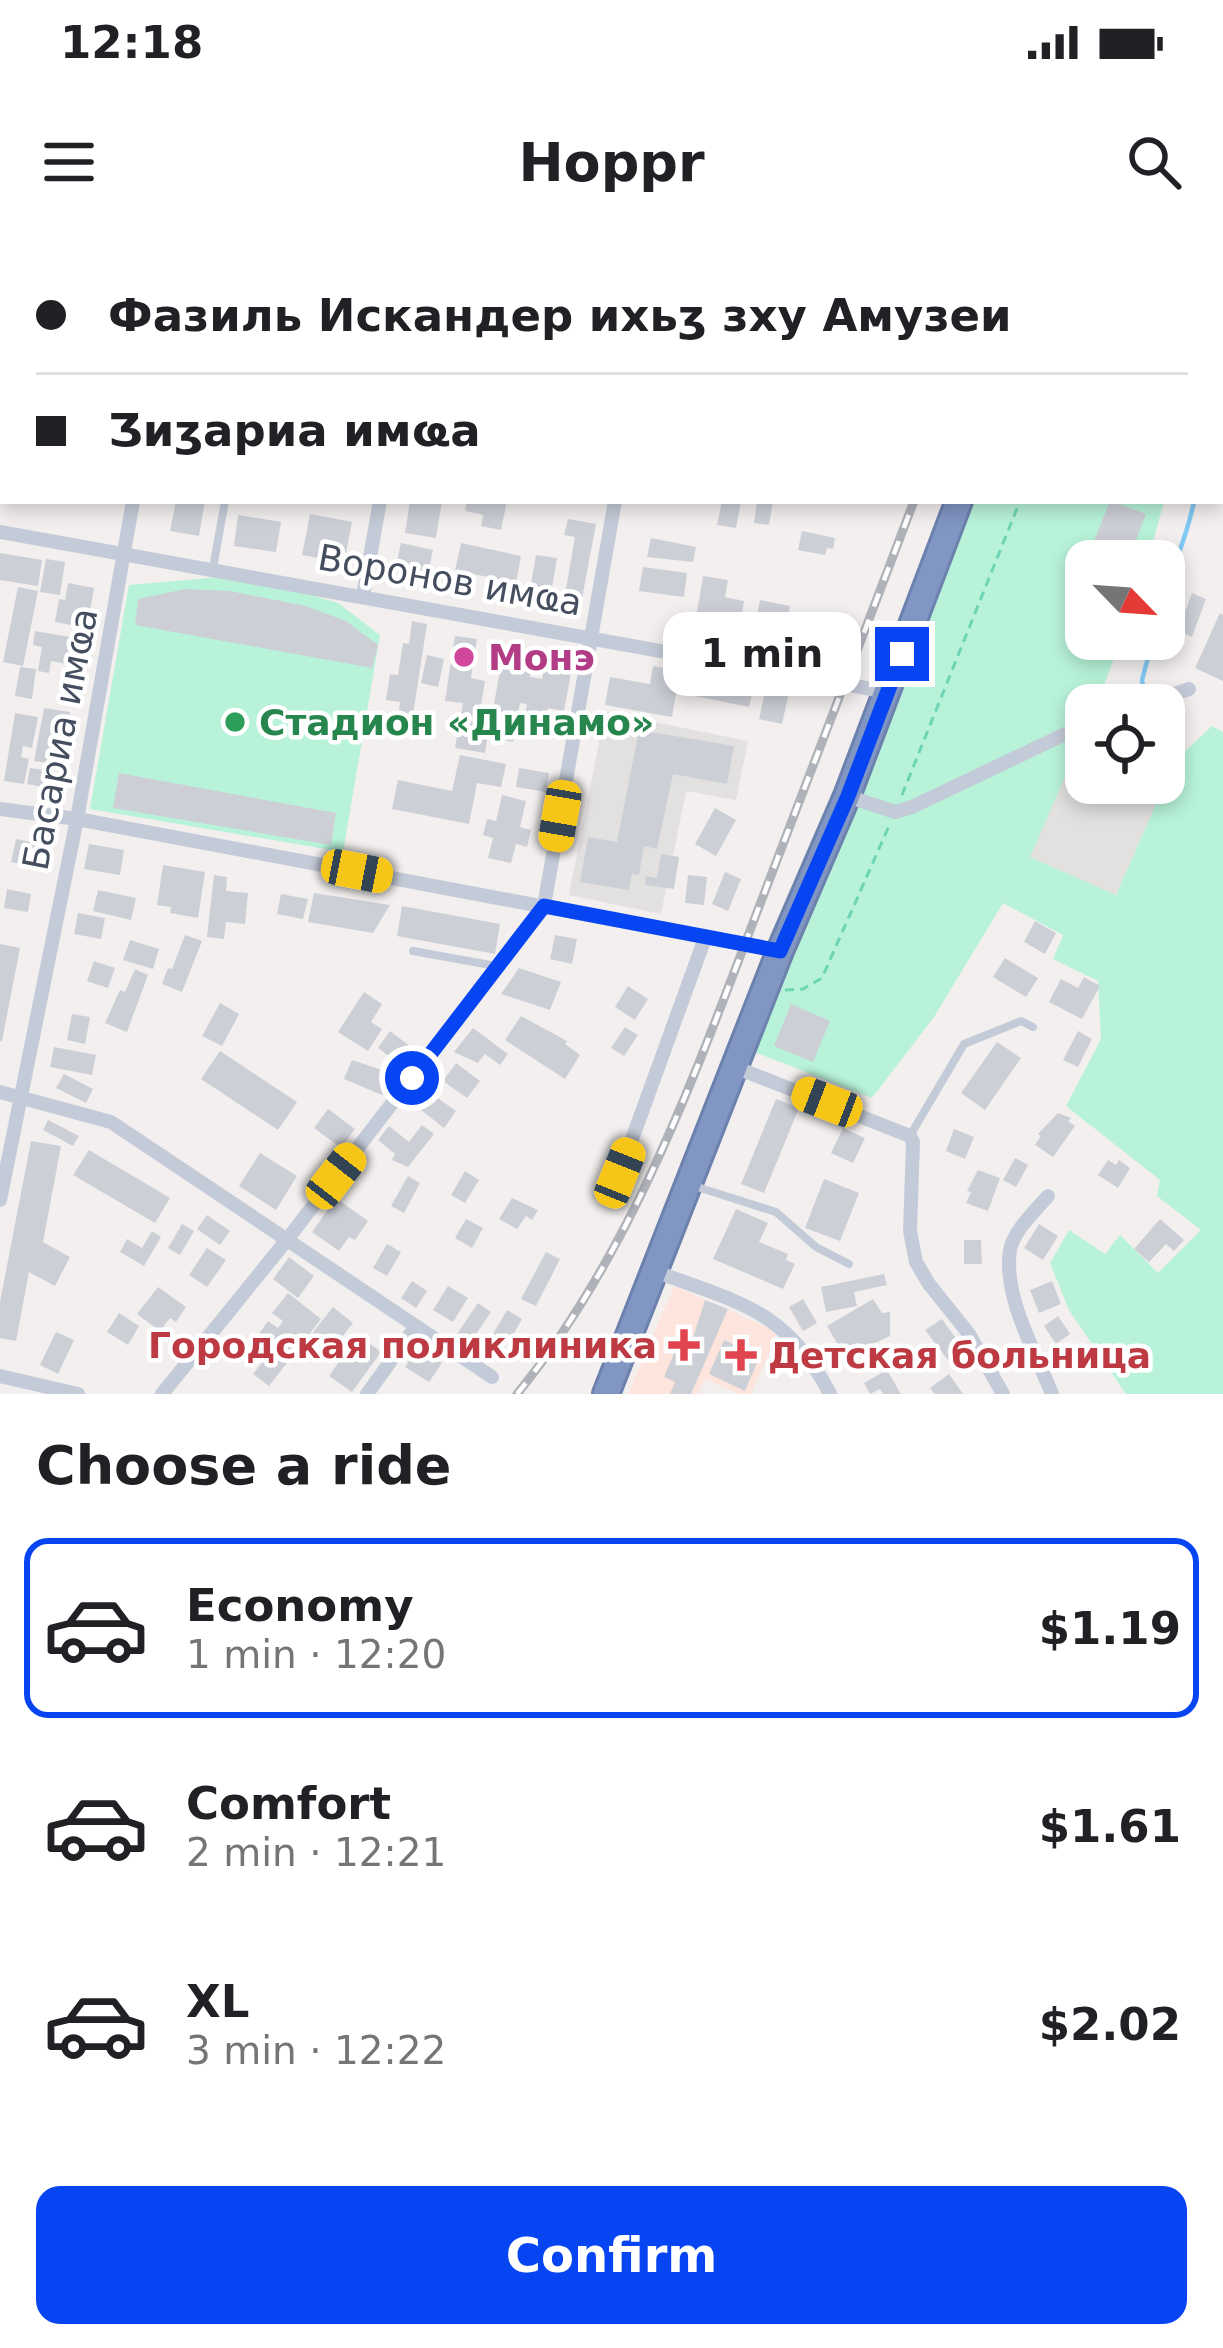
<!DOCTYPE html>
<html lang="en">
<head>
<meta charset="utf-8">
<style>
	body { margin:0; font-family:"DejaVu Sans",sans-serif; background:#f2f2f2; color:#202124; height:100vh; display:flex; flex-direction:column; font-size:45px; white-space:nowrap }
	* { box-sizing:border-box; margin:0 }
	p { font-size:39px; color:#757577 }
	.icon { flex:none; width:66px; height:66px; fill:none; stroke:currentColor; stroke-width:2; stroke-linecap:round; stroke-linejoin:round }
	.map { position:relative; height:1154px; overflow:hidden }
	.side { display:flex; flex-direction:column; background:#fff; flex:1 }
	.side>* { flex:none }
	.guide { position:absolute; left:0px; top:0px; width:1224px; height:264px; box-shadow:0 6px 18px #0003; display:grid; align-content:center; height:264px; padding:0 36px; background:#fff }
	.needle { width:78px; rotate:115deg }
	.controls { position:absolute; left:1065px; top:300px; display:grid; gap:24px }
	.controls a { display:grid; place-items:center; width:120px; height:120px; border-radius:24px; background:#fff; box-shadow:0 6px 18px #0003; font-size:60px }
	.end { position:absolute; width:54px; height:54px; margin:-27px; border:15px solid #0745f3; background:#fff; box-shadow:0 0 0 6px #fff }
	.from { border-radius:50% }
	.bubble { position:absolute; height:84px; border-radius:24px; background:#fff; box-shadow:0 6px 18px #0003; font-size:39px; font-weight:800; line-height:84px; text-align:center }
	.car { position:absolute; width:36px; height:72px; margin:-36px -18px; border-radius:15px; box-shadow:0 0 9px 3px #0007; background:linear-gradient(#f5c518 24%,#345 0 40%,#f5c518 0 76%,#345 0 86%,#f5c518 0) }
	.guide b { display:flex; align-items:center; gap:42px; height:114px; font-size:45px }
	.guide b+b { border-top:3px solid #e0e0e0 }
	.guide i { width:30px; height:30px; background:#202124 }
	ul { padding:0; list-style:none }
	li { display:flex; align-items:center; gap:36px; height:180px; margin:0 24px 18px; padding:0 12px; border:6px solid transparent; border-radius:24px }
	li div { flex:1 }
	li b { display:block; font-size:45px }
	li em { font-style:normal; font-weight:800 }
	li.current { border-color:#0745f3 }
	li>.icon { width:108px; height:108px; stroke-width:1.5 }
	h2 { padding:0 36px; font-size:54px; line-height:144px }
	.button { display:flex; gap:24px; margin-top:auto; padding:24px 36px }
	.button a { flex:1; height:138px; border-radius:24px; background:#0745f3; color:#fff; font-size:48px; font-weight:800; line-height:138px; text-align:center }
	.status { display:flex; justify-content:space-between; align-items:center; height:84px; padding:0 60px; background:#fff; direction:ltr }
	.status svg { height:33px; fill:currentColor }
	header { display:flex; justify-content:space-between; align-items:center; height:156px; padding:0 36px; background:#fff; font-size:54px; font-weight:800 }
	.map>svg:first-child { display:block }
	.education { fill:#e3e0e0 }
	.medical { fill:#fde5dd }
	.green { fill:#b8f3d9 }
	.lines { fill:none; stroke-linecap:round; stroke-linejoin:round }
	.stream { stroke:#81c9f5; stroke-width:4.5 }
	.building { fill:#cdcfd7 }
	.highway-casing { stroke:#6c81ae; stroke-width:30 }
	.path { stroke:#6dd5b4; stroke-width:3; stroke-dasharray:9 6; stroke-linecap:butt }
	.lane { stroke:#c4cbd8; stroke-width:8 }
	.street { stroke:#c4cbd8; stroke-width:14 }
	.highway { stroke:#8196c3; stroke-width:24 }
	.rail-casing { stroke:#b0b2ba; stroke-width:9 }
	.rail { stroke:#fff; stroke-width:4.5; stroke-dasharray:14; stroke-linecap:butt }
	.route { stroke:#0745f3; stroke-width:15 }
	.hotel-dot { fill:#d1479c; stroke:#fff; stroke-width:4.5 }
	.leisure-dot { fill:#2e9e5b; stroke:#fff; stroke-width:4.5 }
	.health-dot { fill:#e0444e; stroke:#fff; stroke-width:4.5 }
	.labels { text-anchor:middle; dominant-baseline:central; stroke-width:9; stroke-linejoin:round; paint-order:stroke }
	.street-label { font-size:36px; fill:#454e5e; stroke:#fff }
	.hotel-label { font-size:36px; font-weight:bold; fill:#b23c85; stroke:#fff; text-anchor:start }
	.leisure-label { font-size:36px; font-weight:bold; fill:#27864d; stroke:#fff; text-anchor:start }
	.health-label { font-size:36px; font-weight:bold; fill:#be3a42; stroke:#fff; text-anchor:end }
</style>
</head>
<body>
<div class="status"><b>12:18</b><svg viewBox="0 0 49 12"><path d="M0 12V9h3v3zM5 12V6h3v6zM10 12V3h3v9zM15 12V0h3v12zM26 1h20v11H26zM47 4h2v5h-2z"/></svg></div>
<header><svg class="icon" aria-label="menu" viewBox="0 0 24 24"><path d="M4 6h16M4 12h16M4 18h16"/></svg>Hoppr<svg class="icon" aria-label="search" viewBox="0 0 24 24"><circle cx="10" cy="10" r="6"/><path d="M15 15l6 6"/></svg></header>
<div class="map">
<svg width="1223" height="1154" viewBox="0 0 1223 1154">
	<rect width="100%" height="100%" fill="#f2efee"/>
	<path class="education" d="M605 472 748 501 736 560 686 551 661 674 569 655Z
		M1086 489V543H1164V517L1175 521 1116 655 1029 617Z"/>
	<path class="medical" d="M674 1046 778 1092 751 1154H739L705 1139 698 1154H628Z"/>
	<path class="green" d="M971 261H1164L1148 321H1086V399H1121L1097 465H1086V489L1030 617 1116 655 1175 521 1212 486 1223 492V1154H1126L1069 1070 1050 1023 1069 990 1105 1014 1120 995 1158 1033 1201 990 1157 956 1160 940 1066 866 1101 799 1098 741 1053 719 1063 695 1003 663 934 777 872 858 752 811Z
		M220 337 294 350 338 363 380 395 343 612 90 569 129 345Z"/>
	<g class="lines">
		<path class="stream" d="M1221 16 1223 12
			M0 22 3 23
			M1164 358C1173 324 1188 295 1194 261
			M1145 458 1142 440 1153 399"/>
	</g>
	<path class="building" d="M176 261H205L199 296 170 291Z
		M410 261H442L436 298 405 293Z
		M467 261H507L501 290 481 286 483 275 465 271Z
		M722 261H741L736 288 717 285Z
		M757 261H773L769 285 754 283Z
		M1110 261 1146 274 1128 321H1086V345L1070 338 1079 314 1087 318Z
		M310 274 352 282 344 323 302 315Z
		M238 275 281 282 276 312 234 306Z
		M568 279 596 284 582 358 565 355 575 297 564 295Z
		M802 291 835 298 833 309 827 308 825 315 798 310Z
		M651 298 696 307 693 322 647 317Z
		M401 303 433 310 428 333 396 326Z
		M461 303 521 316 516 343 455 330Z
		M0 313 42 320 38 346 0 340Z
		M536 315 557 318 551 354 530 350Z
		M46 319 65 322 60 355 40 352Z
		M643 327 687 333 684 357 639 351Z
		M703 336 728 340 725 357 744 361 740 386 696 378Z
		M68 343 94 348 87 388 55 382 59 359 65 360Z
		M18 347 38 351 23 426 3 422Z
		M185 349 230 351 306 366 346 381 378 405 372 428 135 385 138 359Z
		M1192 353 1206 359 1192 397 1178 391Z
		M760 360 790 366 784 396 754 390Z
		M1220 373 1223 375V441L1195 428Z
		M792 375 815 379 810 403 787 399Z
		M412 381 427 384 412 481 398 479 400 462 386 460 390 434 398 435 403 403 409 404Z
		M35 391 76 398 71 425 51 421 49 433 38 431 42 407 33 405Z
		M455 396 477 399 471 438 485 441 479 477 461 475 463 463 445 461Z
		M547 412 574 417 564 471 548 468 544 487 524 483 527 464 520 463 513 502 488 497 503 414 533 419 530 437 542 439Z
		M427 415 444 419 438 447 421 443Z
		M691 423 756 436 749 467 685 454Z
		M653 426 680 431 672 477 605 465 610 437 650 444Z
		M20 427 36 429 32 459 15 456Z
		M767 443 790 448 782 484 759 479Z
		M44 468 70 472 60 525 34 521Z
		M15 473 38 477 32 508 23 506 21 517 29 519 24 544 4 541Z
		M460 479 476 482 473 497 487 499 485 513 455 508Z
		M639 490 734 506 727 544 673 534 657 609 644 606 639 635 632 634 629 650 580 642 588 597 617 602Z
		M460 515 506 524 501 547 477 543 469 584 392 569 398 540 452 551Z
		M30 528 58 532 55 549 27 544Z
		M519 528 549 533 546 552 516 547Z
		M119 533 336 573 331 605 113 568Z
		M502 555 526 561 520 587 531 590 527 607 516 604 511 623 488 618 493 598 483 595 487 579 496 581Z
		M715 568 736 580 716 616 695 604Z
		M16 599 41 604 36 627 11 622Z
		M89 604 124 610 120 635 84 629Z
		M661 614 679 617 674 649 645 645 646 636 657 638Z
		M163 625 205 632 198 678 170 673 171 667 157 665Z
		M725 632 741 639 728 671 712 664Z
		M214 635 227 637 226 651 248 653 245 684 226 682 224 699 207 697Z
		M688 635 707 637 704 665 685 663Z
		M7 649 31 654 28 672 4 668Z
		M98 650 136 658 131 680 93 671Z
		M314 653 390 665 373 693 308 682Z
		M281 654 308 659 303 679 277 674Z
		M402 666 500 684 495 714 397 696Z
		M78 673 105 678 101 699 74 694Z
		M1035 681 1056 693 1045 714 1024 702Z
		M185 695 202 701 182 752 162 744 168 728 172 729Z
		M555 695 577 699 572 724 550 719Z
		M130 700 159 709 153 729 123 720Z
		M0 704 20 708 2 801H0Z
		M1005 718 1038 738 1026 757 993 737Z
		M94 721 115 728 108 748 87 741Z
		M519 728 561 742 550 770 501 754Z
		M135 729 148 735 127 792 105 783 120 750 125 752Z
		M1084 737 1100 746 1082 779 1049 762 1061 739 1078 748Z
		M628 746 648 759 635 780 615 767Z
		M364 752 382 764 371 782 382 789 368 811 338 792Z
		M220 763 239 774 222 806 202 796Z
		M791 764 830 781 813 822 774 806Z
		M72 774 90 777 85 804 67 800Z
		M521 776 567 801 565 804 580 815 565 839 505 800Z
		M625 787 638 795 624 816 611 808Z
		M473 788 508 814 500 825 485 814 478 823 454 812Z
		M390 791 415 810 402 826 378 808Z
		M1078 791 1092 799 1078 827 1063 820Z
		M997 802 1021 818 985 870 961 853Z
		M54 807 96 815 92 835 50 827Z
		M220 811 297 862 278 890 201 839Z
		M352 820 397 835 382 855 344 839Z
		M456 823 480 841 467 858 443 841Z
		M64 834 93 849 86 863 56 848Z
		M432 854 456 871 444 888 421 870Z
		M776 859 799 868 764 953 741 944Z
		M328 869 355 889 341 908 314 888Z
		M1058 873 1071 878 1068 881 1075 886 1053 917 1035 905 1041 896 1038 894Z
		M48 880 79 896 73 906 43 890Z
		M422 885 434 894 408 927 392 920 395 914 378 900 389 886 409 902Z
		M843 888 865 898 853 923 831 913Z
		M954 889 974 897 965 919 946 911Z
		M31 901 61 906 43 1002 70 1017 55 1046 29 1032 16 1101 0 1098V1062Z
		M89 910 170 958 155 983 73 935Z
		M260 913 297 936 276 970 239 946Z
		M1015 918 1028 925 1016 947 1003 940Z
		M1108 920 1116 925 1119 920 1130 928 1118 948 1098 935Z
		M978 930 1000 938 988 971 966 963 971 952 967 951Z
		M465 931 479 940 465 963 451 955Z
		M408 936 420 943 404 973 391 966Z
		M824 939 859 953 840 1001 805 988Z
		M336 958 368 981 355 1000 349 997 339 1011 312 992Z
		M512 958 538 970 532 980 526 976 517 989 499 979Z
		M736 969 768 983 759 1002 788 1014 786 1020 795 1024 783 1049 713 1019Z
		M207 975 230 991 220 1005 197 989Z
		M466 979 483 988 472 1008 455 998Z
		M1160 979 1184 1000 1174 1011 1166 1004 1149 1022 1134 1009Z
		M182 984 194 991 180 1015 168 1008Z
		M1039 984 1058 996 1043 1020 1024 1008Z
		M152 991 161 997 144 1026 120 1012 127 999 142 1008Z
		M964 1000H981L982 1024H964Z
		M387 1004 401 1012 387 1036 373 1028Z
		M207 1008 226 1020 207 1047 189 1035Z
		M546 1012 560 1019 536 1066 521 1059Z
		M289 1017 314 1036 298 1058 273 1039Z
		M884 1034 887 1045 854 1052 857 1066 826 1072 821 1047Z
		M412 1041 427 1051 416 1068 401 1058Z
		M1052 1041 1061 1064 1039 1073 1030 1050Z
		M448 1046 468 1058 453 1082 433 1070Z
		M158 1047 186 1067 176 1082 170 1078 160 1091 137 1074Z
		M288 1053 321 1079 269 1146 253 1134 272 1110 256 1098 268 1081 278 1088 283 1081 272 1073Z
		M803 1059 817 1083 803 1091 789 1067Z
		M873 1059 882 1073 890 1072V1096L845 1117 827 1086Z
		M705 1060 728 1069 691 1154H670L675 1142 664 1137 680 1099 691 1104Z
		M478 1063 491 1072 470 1103 457 1094Z
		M333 1067 353 1083 330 1112 310 1096Z
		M507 1070 522 1079 509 1102 493 1094Z
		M119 1073 139 1086 128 1105 107 1092Z
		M1058 1076 1070 1094 1056 1104 1044 1086Z
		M942 1079 970 1118 954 1128 925 1090Z
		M56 1092 74 1100 58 1134 40 1125Z
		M358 1095 381 1112 352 1152 329 1136Z
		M724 1100 760 1116 745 1151 709 1134Z
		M418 1108 442 1123 429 1142 405 1127Z
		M887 1130 901 1154H883L880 1149 870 1154 864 1143Z
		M949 1134 963 1154H935L930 1148Z"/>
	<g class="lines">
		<defs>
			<path id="highway" d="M1061 3 1062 0
				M606 1154 780 711 847 556 959 261"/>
		</defs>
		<use href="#highway" class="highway-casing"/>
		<path class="path" d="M0 31H3
			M902 555 1020 261
			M785 750 803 749 822 738 889 586"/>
		<path class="lane" d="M213 328 225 261
			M413 711 496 726
			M911 894 964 804 1021 781 1033 787
			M691 945 776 972 816 1007 849 1024"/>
		<path class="street" d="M174 3 175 0
			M426 3 427 0
			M660 3 661 0
			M0 12H3
			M1221 113 1223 114
			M0 292 888 452
			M363 356 380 261
			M1142 465 1189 449
			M847 556 895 572 912 567 1086 484
			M0 569 77 579 780 711
			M737 828 910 896 913 902 910 991 916 1022 929 1044 969 1094 1003 1154
			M0 852 111 882 492 1137
			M1048 956C1035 971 1014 990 1010 1010 1003 1057 1035 1111 1052 1154
			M0 960 77 579 133 261
			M610 960 705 698
			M654 1031C737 1062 787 1069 830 1154
			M0 1136 78 1154
			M162 1154 286 1001 544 666 615 261
			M367 1154 416 1086"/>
		<use href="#highway" class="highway"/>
		<defs>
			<path id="rail" d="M1012 3 1013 0
				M517 1154C630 1015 691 845 754 680 807 541 861 401 914 261"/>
		</defs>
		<use href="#rail" class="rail-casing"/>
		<use href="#rail" class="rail"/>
	</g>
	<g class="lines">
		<path class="route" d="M412 838 544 666 780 711 848 556 902 414"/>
	</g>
	<circle class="hotel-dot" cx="464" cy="417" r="12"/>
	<circle class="leisure-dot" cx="235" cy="482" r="12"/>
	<g class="health-dot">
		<path d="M678 1087h12v12h12v12h-12v12h-12v-12h-12v-12h12z"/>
		<path d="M735 1097h12v12h12v12h-12v12h-12v-12h-12v-12h12z"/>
	</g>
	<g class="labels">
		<g class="street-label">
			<text transform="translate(450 340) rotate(10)">Воронов имҩа</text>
			<text transform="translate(60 499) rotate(-79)">Басариа имҩа</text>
		</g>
		<g class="hotel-label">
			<text x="488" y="417">Монэ</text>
		</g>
		<g class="leisure-label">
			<text x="259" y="482">Cтадион «Динамо»</text>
		</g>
		<g class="health-label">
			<text x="657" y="1105">Городская поликлиника</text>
			<text x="768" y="1115" text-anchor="start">Детская больница</text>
		</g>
	</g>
</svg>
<div class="controls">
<a><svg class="needle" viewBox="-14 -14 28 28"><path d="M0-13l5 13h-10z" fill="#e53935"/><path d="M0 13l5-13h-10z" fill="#757577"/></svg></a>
<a><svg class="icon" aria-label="locate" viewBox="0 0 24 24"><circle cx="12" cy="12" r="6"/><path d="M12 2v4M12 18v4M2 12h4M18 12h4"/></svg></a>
</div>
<i class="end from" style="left:412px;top:838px"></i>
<i class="end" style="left:902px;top:414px"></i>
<div class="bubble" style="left:663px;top:372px;width:198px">1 min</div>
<i class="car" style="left:560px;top:576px;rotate:190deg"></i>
<i class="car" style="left:357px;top:631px;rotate:101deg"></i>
<i class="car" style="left:827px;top:862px;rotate:291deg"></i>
<i class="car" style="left:620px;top:933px;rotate:22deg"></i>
<i class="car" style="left:336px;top:936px;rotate:38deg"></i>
<div class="guide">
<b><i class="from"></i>Фазиль Искандер ихьӡ зху Амузеи</b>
<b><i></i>Ӡиӡариа имҩа</b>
</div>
</div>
<section class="side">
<h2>Choose a ride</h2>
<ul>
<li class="current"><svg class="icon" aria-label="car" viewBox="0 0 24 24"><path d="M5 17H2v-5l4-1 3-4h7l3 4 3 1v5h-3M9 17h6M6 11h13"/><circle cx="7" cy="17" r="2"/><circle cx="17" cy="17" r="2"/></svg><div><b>Economy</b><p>1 min · 12:20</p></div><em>$1.19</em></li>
<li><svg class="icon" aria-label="car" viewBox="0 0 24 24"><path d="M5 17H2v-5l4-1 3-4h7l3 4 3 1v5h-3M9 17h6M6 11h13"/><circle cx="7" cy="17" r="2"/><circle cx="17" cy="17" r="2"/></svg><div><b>Comfort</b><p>2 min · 12:21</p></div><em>$1.61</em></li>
<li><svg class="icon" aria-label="car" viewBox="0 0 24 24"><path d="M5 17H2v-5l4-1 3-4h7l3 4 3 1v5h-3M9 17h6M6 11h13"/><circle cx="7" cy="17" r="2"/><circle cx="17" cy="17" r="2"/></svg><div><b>XL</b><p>3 min · 12:22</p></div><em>$2.02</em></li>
</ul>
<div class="button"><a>Confirm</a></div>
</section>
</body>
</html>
